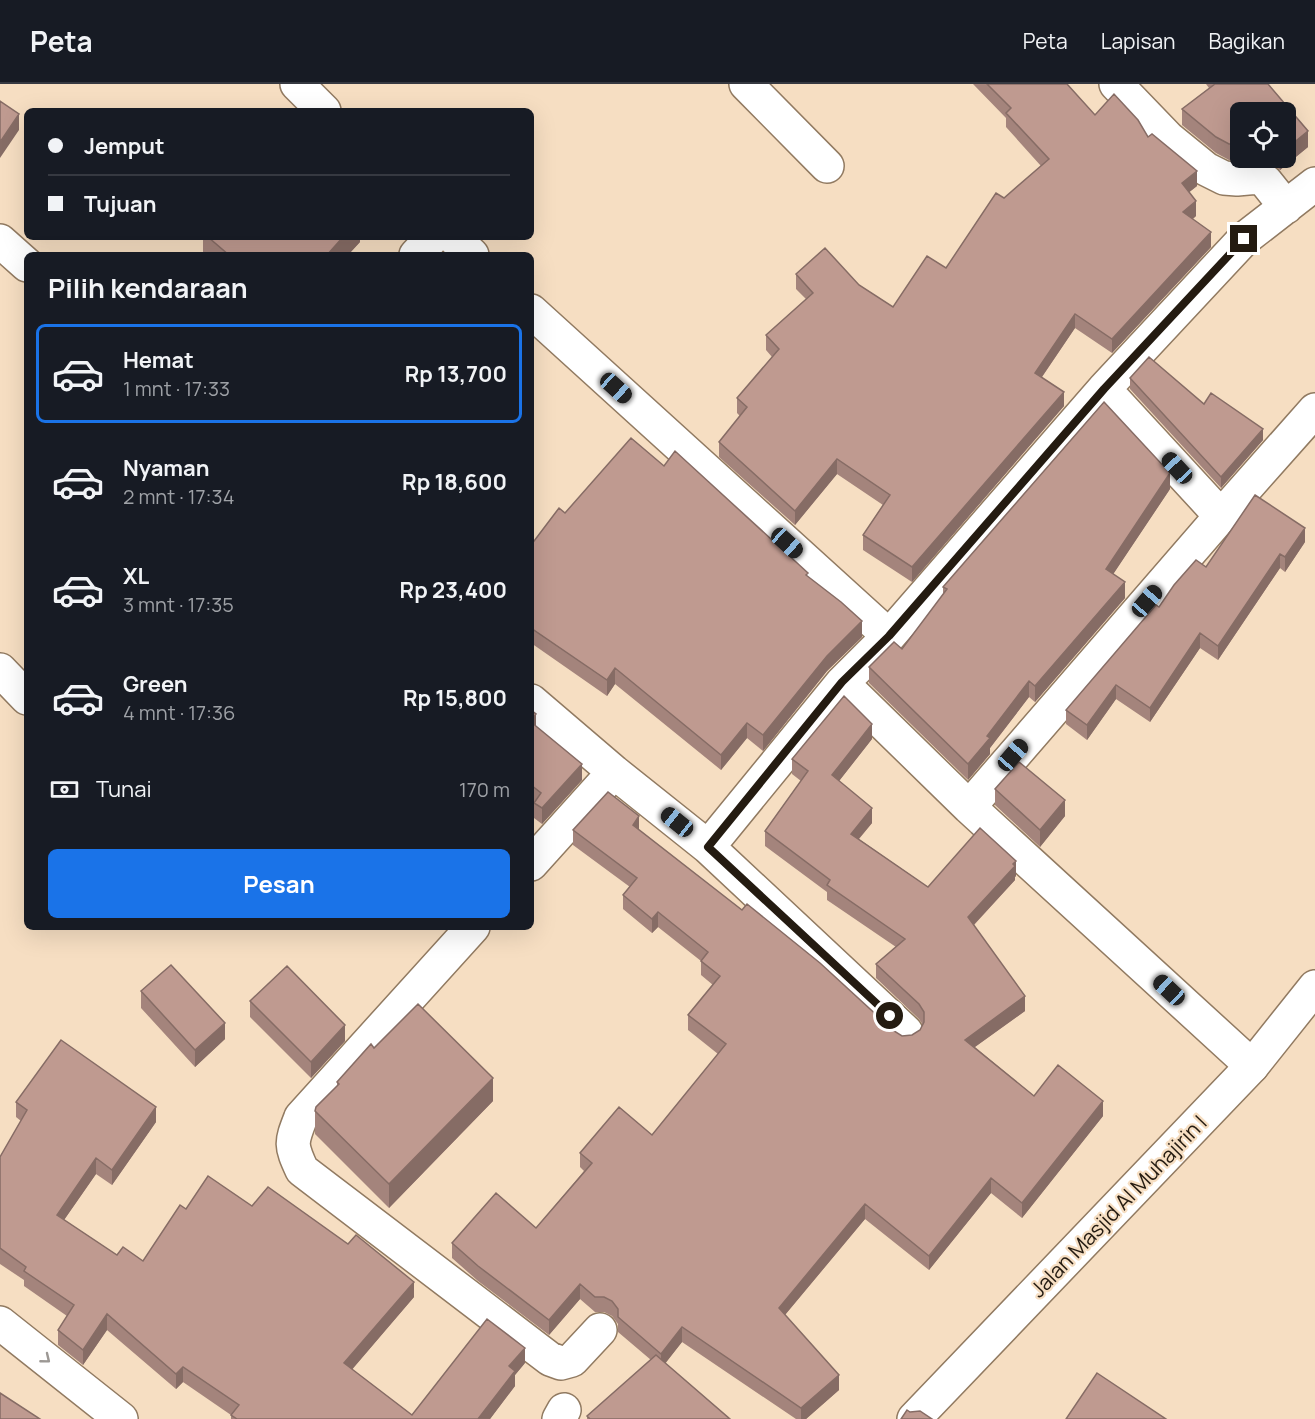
<!DOCTYPE html>
<html lang="id">
<head>
<meta charset="utf-8">
<style>
	body { margin:0; font-family:Manrope,sans-serif; background:#20242c; color:#f1f3f6; height:100vh; display:flex; flex-direction:column; font-size:22px; white-space:nowrap }
	* { box-sizing:border-box; margin:0 }
	p { font-size:20px; color:#9ea1a6 }
	.icon { flex:none; width:33px; height:33px; fill:none; stroke:currentColor; stroke-width:2; stroke-linecap:round; stroke-linejoin:round }
	.map { position:relative; flex:1; overflow:hidden }
	.side { position:absolute; left:24px; top:168px; width:510px; height:678px; display:flex; flex-direction:column; background:#171b24; border-radius:9px; box-shadow:0 6px 24px #0002 }
	.side>* { flex:none }
	.hud { position:absolute; left:24px; top:24px; width:510px; height:132px; border-radius:9px; box-shadow:0 6px 24px #0002; display:grid; align-content:center; height:132px; padding:0 24px; background:#171b24 }
	.buttons { position:absolute; left:1230px; top:18px; display:grid; gap:12px }
	.buttons a { display:grid; place-items:center; width:66px; height:66px; border-radius:9px; background:#171b24; box-shadow:0 6px 24px #0002; font-size:30px }
	.end { position:absolute; width:27px; height:27px; margin:-14px; border:8px solid #241b11; background:#fff; box-shadow:0 0 0 3px #fff }
	.from { border-radius:50% }
	.car { position:absolute; width:18px; height:36px; margin:-18px -9px; border-radius:8px; box-shadow:0 0 4px 2px #0007; background:linear-gradient(#222 24%,#8ab4d8 0 40%,#222 0 76%,#8ab4d8 0 86%,#222 0) }
	.hud b { display:flex; align-items:center; gap:21px; height:57px; font-size:22px }
	.hud b+b { border-top:2px solid #363941 }
	.hud i { width:15px; height:15px; background:#f1f3f6 }
	ul { padding:0; list-style:none }
	li { display:flex; align-items:center; gap:18px; height:99px; margin:0 12px 9px; padding:0 12px; border:3px solid transparent; border-radius:9px }
	li div { flex:1 }
	li b { display:block; font-size:22px }
	li em { font-style:normal; font-weight:700 }
	li.on { border-color:#1a73e8 }
	li>.icon { width:54px; height:54px; stroke-width:1.5 }
	h2 { padding:0 24px; font-size:27px; line-height:72px }
	.pay { display:flex; align-items:center; gap:15px; height:66px; padding:0 24px; font-size:22px }
	.pay p { margin-inline-start:auto }
	.action { display:flex; gap:12px; margin-top:auto; padding:12px 24px }
	.action a { flex:1; height:69px; border-radius:9px; background:#1a73e8; color:#fff; font-size:24px; font-weight:700; line-height:69px; text-align:center }
	header { display:flex; align-items:center; gap:36px; box-sizing:border-box; height:84px; padding:0 30px; background:#171b24; border-bottom:2px solid #363941 }
	header strong { font-size:28px }
	nav { display:flex; gap:33px; margin-inline-start:auto; font-size:21px }
	.map>svg:first-child { display:block }
	.lines { fill:none; stroke-linecap:round; stroke-linejoin:round }
	.street-casing { stroke:#917a61; stroke-width:36 }
	.secondary-casing { stroke:#917a61; stroke-width:36 }
	.street { stroke:#fff; stroke-width:33 }
	.secondary { stroke:#fff; stroke-width:33 }
	.wall { fill:#a4847c }
	.shaded-wall { fill:#866c65 }
	.building { fill:#bf9a90; stroke:#866c65; stroke-width:1.5 }
	.oneway { stroke:#9c9894 }
	.route { stroke:#241b11; stroke-width:8 }
	.labels { text-anchor:middle; dominant-baseline:central; stroke-width:4.5; stroke-linejoin:round; paint-order:stroke }
	.street-label { font-size:21px; fill:#241b11; stroke:#f6dec2 }
</style>
</head>
<body>
<header>
<strong>Peta</strong>
<nav><a>Peta</a><a>Lapisan</a><a>Bagikan</a></nav>
</header>
<div class="map">
<svg width="1315" height="1335" viewBox="0 0 1315 1335">
	<rect width="100%" height="100%" fill="#f6dec2"/>
	<g class="lines">
		<defs>
			<path id="street" d="M297 0 324 27
				M746 0 827 82
				M1116 0 1168 54 1206 85 1224 94 1237 95 1259 93 1266 98 1286 123
				M453 153 472 171
				M0 157 27 181
				M416 171 433 153
				M531 227 889 552
				M1104 305 1221 432
				M0 586 27 614
				M842 599 969 723 1252 982
				M531 617 614 688 708 763 906 948
				M969 723 1221 432 1315 326
				M708 763 842 599 889 552 1104 305 1244 155 1315 100
				M531 780 614 688
				M473 843 301 1033C291 1059 290 1060 302 1086L550 1275 561 1279 572 1276 600 1246
				M0 1239 121 1335
				M559 1335 564 1326"/>
			<path id="secondary" d="M914 1335 1252 982 1315 903"/>
		</defs>
		<use href="#street" class="street-casing"/>
		<use href="#secondary" class="secondary-casing"/>
		<use href="#street" class="street"/>
		<use href="#secondary" class="secondary"/>
	</g>
	<path class="wall" d="M973 0H1067L1095 31 1148 53 1197 102 1189 108 1196 132 1193 135 1211 163 1112 269 1075 244 1042 293 1064 322 912 498 863 466V451L883 421 837 390 795 441 719 373V358L740 332 737 329V314L772 273 766 266V251L806 215 796 205V190L859 201 893 223 946 184 1004 114 1041 82 1006 43V34Z
		M1206 0H1268L1308 63 1280 86 1269 77 1258 74 1253 75 1252 74H1286L1240 28 1232 76H1229L1216 69 1182 41V25L1209 4Z
		M203 153H360V158L348 171H203Z
		M1130 294 1204 320 1263 356 1221 404 1130 305Z
		M664 382 808 493 862 553 827 587 763 667 747 654 721 686 615 600 607 612 531 559V461L565 429Z
		M1170 405 1113 490 1125 514 1035 618 1029 613 990 664V670L968 696 869 599V583L902 565 943 511V503Z
		M1305 458 1285 488 1280 484 1218 576 1200 564 1150 638 1116 615 1087 656 1066 640V626L1159 523 1206 483Z
		M531 626 536 642 582 696 542 740 534 734V719L531 717Z
		M872 655 839 697 872 739 859 755 928 803 1016 792 1015 793V796L974 841 1025 927 975 963 1034 1012 1103 1032 1022 1134 991 1109 929 1186 865 1135 785 1231 839 1306 806 1335H796L682 1258 665 1279 730 1335H587V1332L651 1276 618 1248V1240L612 1232 604 1228H595L580 1215 549 1251 478 1197 452 1174V1159L536 1144 584 1087 580 1083V1069L652 1051 718 970 688 946V931L713 901 701 891V877L658 843 652 849 623 825V811L630 803 573 761V746H639L894 947 902 952 912 951 920 946 923 941 919 935 876 894V880L896 863 827 816V808L765 762V747L801 697 792 690V675Z
		M995 705 1065 732 1040 763 995 721Z
		M141 907 225 955 195 983 141 924Z
		M250 917 345 957 311 994 250 933Z
		M374 964 493 1017 389 1124 315 1050V1027L337 1002V998Z
		M16 1018 156 1038 112 1101 96 1090 64 1136 117 1171 143 1177 186 1125 252 1122 414 1213 352 1285 412 1331 525 1279 515 1291V1302L490 1335H231V1331L183 1298 176 1305 107 1246 83 1281 58 1261V1246L67 1232 24 1202V1196L0 1180V1073L21 1037 16 1033Z"/>
	<path class="shaded-wall" d="M19 30V46L0 74V58Z
		M1308 47V63L1280 86V74H1286V65Z
		M1240 53V69L1232 76V60Z
		M1197 87V102L1182 114V99Z
		M1196 117V132L1183 142V128Z
		M1211 148V163L1112 269V255Z
		M343 153H360V158L348 171H327Z
		M1075 230V244L1035 303V289Z
		M1064 308V322L912 498V483Z
		M1263 345V356L1221 404V393Z
		M837 375V390L795 441V427Z
		M1170 389V405L1106 501V485Z
		M1305 444V458L1285 488V473Z
		M1280 470V484L1218 576V562Z
		M1125 498V514L1035 618V602Z
		M862 537V553L827 587 763 667V651L827 572Z
		M1200 549V564L1150 638V624Z
		M615 584V600L607 612V596Z
		M1029 597V613L990 664V670L968 696V680L987 652Z
		M1116 601V615L1087 656V641Z
		M536 630V646L531 652V637Z
		M747 639V654L721 686V671Z
		M872 640V655L832 706V691Z
		M582 680V696L542 740V724Z
		M1065 716V732L1040 763V746Z
		M872 724V739L851 764V750Z
		M639 732V747L633 741Z
		M1016 777V792L1015 793V796L968 847V833Z
		M658 828V843L652 849V835Z
		M1025 912V927L965 970V956Z
		M225 939V955L195 983V966Z
		M345 941V957L311 994V978Z
		M493 994V1017L389 1124V1100Z
		M1103 1017V1032L1022 1134V1119Z
		M156 1023V1038L112 1101V1086Z
		M96 1074V1090L57 1146V1131Z
		M991 1094V1109L929 1186V1172Z
		M865 1120V1135L779 1238V1224Z
		M414 1198V1213L344 1295V1279Z
		M580 1200V1215L549 1251V1236Z
		M107 1230V1246L83 1281V1266Z
		M682 1243V1258L661 1285V1270Z
		M525 1264V1279L515 1291V1302L490 1335H478L509 1282Z
		M183 1283V1298L176 1305V1290Z
		M839 1291V1306L806 1335H801V1324Z"/>
	<path class="building" d="M987 0H1067L1095 31 1114 10 1138 36 1148 53 1152 50 1197 87 1182 99 1196 117 1183 128 1211 148 1112 255 1075 230 1035 289 1064 308 912 483 863 451 890 411 837 375 795 427 719 358 747 323 737 314 779 265 766 251 813 209 796 190 825 164 859 201 893 223 927 172 946 184 996 109 1004 114 1049 75 1006 29 1011 24Z
		M1215 0H1268L1308 47 1286 65V28H1240V53L1232 60H1229L1216 53 1182 25Z
		M0 17 19 30 0 58Z
		M208 153H343L327 171H229Z
		M1149 273 1204 320 1211 309 1263 345 1221 393 1130 294Z
		M1104 318 1170 389 1106 485 1125 498 1035 602 1029 597 987 652 990 654 968 680 869 583 894 558 902 565 947 505 943 503Z
		M631 354 664 382 675 367 808 489 806 491 841 518 862 537 827 572 763 651 747 639 721 671 615 584 607 596 531 544V461L559 424 565 429Z
		M1255 411 1305 444 1285 473 1280 470 1218 562 1200 549 1150 624 1116 601 1087 641 1066 626 1156 521 1159 523 1174 501 1196 476 1206 483Z
		M844 612 872 640 832 691 872 724 851 750 928 803 980 744 1016 777 1013 780 1015 782 968 833 1025 912 965 956 1034 1012 1058 981 1103 1017 1022 1119 991 1094 929 1172 865 1120 779 1224 839 1291 801 1324 682 1243 661 1270 618 1233V1225L612 1217 604 1213H595L580 1200 549 1236 478 1182 452 1159 496 1109 536 1144 592 1079 580 1069 619 1023 652 1051 726 960 688 931 720 892 701 877 708 868 658 828 652 835 623 811 637 794 573 746 608 708 639 732 633 741 742 826 747 820 820 879 894 947 902 952 912 951 920 946 924 938V928L919 920 876 880 905 855 827 801 830 796 765 747 808 687 792 675Z
		M531 626 536 630 531 637Z
		M531 638 582 680 542 724 534 719 541 709 531 701Z
		M1019 678 1065 716 1040 746 995 705Z
		M171 881 225 939 195 966 141 907Z
		M287 882 345 941 311 978 250 917Z
		M418 920 493 994 389 1100 315 1027 316 1023 339 1000 337 998 371 960 374 964Z
		M61 956 156 1023 112 1086 96 1074 57 1131 117 1171 123 1163 143 1177 180 1121 186 1125 208 1092 252 1122 268 1103 348 1160 356 1151 414 1198 344 1279 412 1331 487 1235 525 1264 509 1282 515 1287 478 1335H237L231 1331 239 1321 183 1283 176 1290 107 1230 83 1266 58 1246 74 1221 24 1187 26 1183 0 1164V1073L27 1026 16 1018Z
		M656 1271 730 1335H590L587 1332Z
		M1097 1289 1166 1335H1066Z
		M0 1309 40 1335H0Z
		M907 1326 910 1328 920 1327 932 1335H901Z"/>
	<defs><path id="oneway-chevron" d="M-2-3.5L2.5 0L-2 3.5" fill="none" stroke-width="1.6" stroke-linecap="round" stroke-linejoin="round" transform="scale(1.5)"/></defs>
	<use class="oneway" href="#oneway-chevron" transform="translate(46 1275) rotate(39)"/>
	<g class="lines">
		<path class="route" d="M890 932 708 763 842 598 889 552 1104 305 1244 155"/>
	</g>
	<g class="labels">
		<g class="street-label">
			<text transform="translate(1118 1122) rotate(-46)">Jalan Masjid Al Muhajirin I</text>
		</g>
	</g>
</svg>
<div class="buttons">
<a><svg class="icon" aria-label="locate" viewBox="0 0 24 24"><circle cx="12" cy="12" r="6"/><path d="M12 2v4M12 18v4M2 12h4M18 12h4"/></svg></a>
</div>
<i class="end from" style="left:890px;top:932px"></i>
<i class="end" style="left:1244px;top:155px"></i>
<i class="car" style="left:616px;top:304px;rotate:132deg"></i>
<i class="car" style="left:1177px;top:384px;rotate:317deg"></i>
<i class="car" style="left:787px;top:459px;rotate:132deg"></i>
<i class="car" style="left:1147px;top:517px;rotate:41deg"></i>
<i class="car" style="left:1013px;top:671px;rotate:41deg"></i>
<i class="car" style="left:677px;top:738px;rotate:309deg"></i>
<i class="car" style="left:1169px;top:906px;rotate:313deg"></i>
<div class="hud">
<b><i class="from"></i>Jemput</b>
<b><i></i>Tujuan</b>
</div>
<section class="side">
<h2>Pilih kendaraan</h2>
<ul>
<li class="on"><svg class="icon" aria-label="car" viewBox="0 0 24 24"><path d="M5 17H2v-5l4-1 3-4h7l3 4 3 1v5h-3M9 17h6M6 11h13"/><circle cx="7" cy="17" r="2"/><circle cx="17" cy="17" r="2"/></svg><div><b>Hemat</b><p>1 mnt · 17:33</p></div><em>Rp 13,700</em></li>
<li><svg class="icon" aria-label="car" viewBox="0 0 24 24"><path d="M5 17H2v-5l4-1 3-4h7l3 4 3 1v5h-3M9 17h6M6 11h13"/><circle cx="7" cy="17" r="2"/><circle cx="17" cy="17" r="2"/></svg><div><b>Nyaman</b><p>2 mnt · 17:34</p></div><em>Rp 18,600</em></li>
<li><svg class="icon" aria-label="car" viewBox="0 0 24 24"><path d="M5 17H2v-5l4-1 3-4h7l3 4 3 1v5h-3M9 17h6M6 11h13"/><circle cx="7" cy="17" r="2"/><circle cx="17" cy="17" r="2"/></svg><div><b>XL</b><p>3 mnt · 17:35</p></div><em>Rp 23,400</em></li>
<li><svg class="icon" aria-label="car" viewBox="0 0 24 24"><path d="M5 17H2v-5l4-1 3-4h7l3 4 3 1v5h-3M9 17h6M6 11h13"/><circle cx="7" cy="17" r="2"/><circle cx="17" cy="17" r="2"/></svg><div><b>Green</b><p>4 mnt · 17:36</p></div><em>Rp 15,800</em></li>
</ul>
<div class="pay"><svg class="icon" aria-label="cash" viewBox="0 0 24 24"><path d="M3 7h18v10H3z"/><circle cx="12" cy="12" r="2"/></svg>Tunai<p>170 m</p></div>
<div class="action"><a>Pesan</a></div>
</section>
</div>
</body>
</html>
